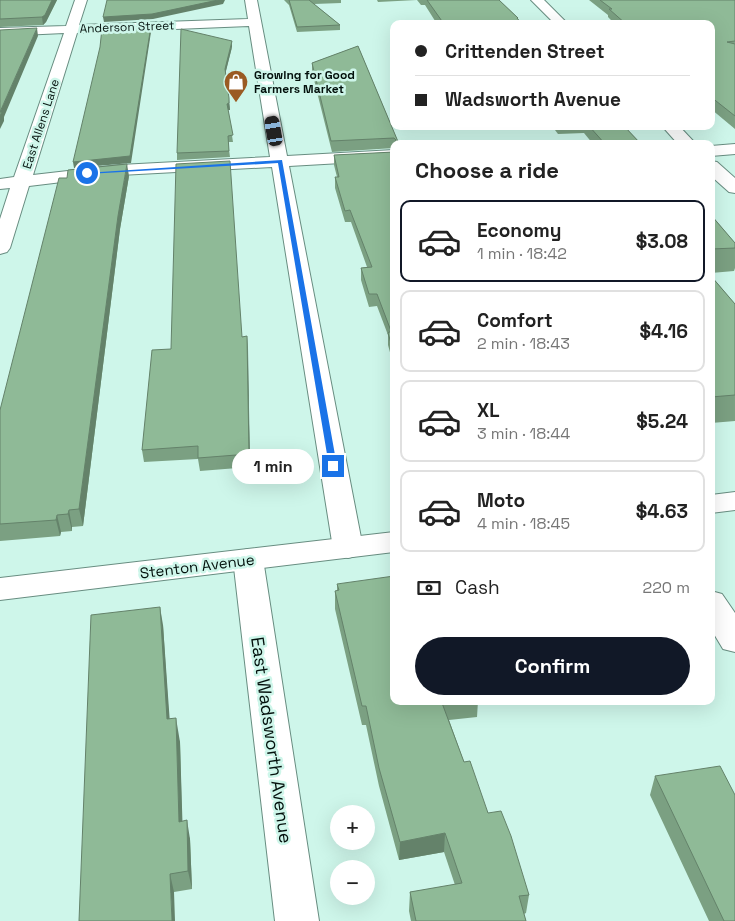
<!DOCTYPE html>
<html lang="en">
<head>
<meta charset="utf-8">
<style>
	body { margin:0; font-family:"Space Grotesk",sans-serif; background:#f2f2f2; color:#222; height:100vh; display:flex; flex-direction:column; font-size:19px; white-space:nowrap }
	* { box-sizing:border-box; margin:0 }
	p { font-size:16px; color:#767676 }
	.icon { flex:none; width:28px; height:28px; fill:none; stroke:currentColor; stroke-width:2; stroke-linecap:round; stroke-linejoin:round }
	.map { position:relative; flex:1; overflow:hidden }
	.sheet { position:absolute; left:390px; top:140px; width:325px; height:565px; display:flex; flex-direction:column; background:#fff; border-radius:10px; box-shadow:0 5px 20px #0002 }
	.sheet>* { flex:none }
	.guide { position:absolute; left:390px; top:20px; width:325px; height:110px; border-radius:10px; box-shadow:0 5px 20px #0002; display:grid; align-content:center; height:110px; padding:0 25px; background:#fff }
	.controls { position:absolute; left:330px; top:805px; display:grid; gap:10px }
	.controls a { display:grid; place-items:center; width:45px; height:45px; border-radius:50%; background:#fff; box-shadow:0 5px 20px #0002; font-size:25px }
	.end { position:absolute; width:22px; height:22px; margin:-11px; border:6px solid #1a73e8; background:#fff; box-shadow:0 0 0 2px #fff }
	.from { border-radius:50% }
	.bubble { position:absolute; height:35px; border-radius:18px; background:#fff; box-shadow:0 5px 20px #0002; font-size:16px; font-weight:700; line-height:35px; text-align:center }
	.car { position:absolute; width:15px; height:30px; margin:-15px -8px; border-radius:6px; box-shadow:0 0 4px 1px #0007; background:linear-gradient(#222 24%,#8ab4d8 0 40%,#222 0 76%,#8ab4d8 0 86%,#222 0) }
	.guide b { display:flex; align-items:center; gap:18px; height:48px; font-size:19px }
	.guide b+b { border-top:1px solid #e0e0e0 }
	.guide i { width:12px; height:12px; background:#222 }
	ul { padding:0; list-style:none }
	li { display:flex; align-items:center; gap:15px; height:82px; margin:0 10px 8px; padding:0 15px; border:2px solid #e0e0e0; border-radius:10px }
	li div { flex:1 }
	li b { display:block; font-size:19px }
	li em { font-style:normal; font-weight:700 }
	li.selected { border-color:#111827 }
	li>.icon { width:45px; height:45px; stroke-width:1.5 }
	h2 { padding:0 25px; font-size:22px; line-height:60px }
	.pay { display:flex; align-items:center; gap:12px; height:55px; padding:0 25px; font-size:19px }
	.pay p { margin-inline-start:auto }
	.action { display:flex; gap:10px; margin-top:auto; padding:10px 25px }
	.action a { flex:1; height:58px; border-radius:30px; background:#111827; color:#fff; font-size:20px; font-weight:700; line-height:58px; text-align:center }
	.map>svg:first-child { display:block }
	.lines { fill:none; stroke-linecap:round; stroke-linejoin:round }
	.minor-casing { stroke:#688d81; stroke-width:2 }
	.primary-casing { stroke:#688d81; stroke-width:2 }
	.minor { fill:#fff; fill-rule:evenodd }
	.primary { fill:#fff; fill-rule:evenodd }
	.wall { fill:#7ba082 }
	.shaded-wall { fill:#64826a }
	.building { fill:#8fba97; stroke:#64826a }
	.route { fill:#1a73e8 }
	.labels { text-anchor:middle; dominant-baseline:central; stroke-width:5; stroke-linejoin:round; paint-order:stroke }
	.far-street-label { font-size:12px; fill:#03100c; stroke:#cef6ea }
	.far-poi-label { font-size:12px; font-weight:bold; fill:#03100c; stroke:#cef6ea; text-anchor:start }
	.street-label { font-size:15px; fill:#03100c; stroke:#cef6ea }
	.near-street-label { font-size:18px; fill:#03100c; stroke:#cef6ea }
</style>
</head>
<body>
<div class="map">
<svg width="735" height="921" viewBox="0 0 735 921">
	<rect width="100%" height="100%" fill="#cef6ea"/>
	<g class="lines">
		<defs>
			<path id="minor" d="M75 0H87L79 25 248 19 245 0H257L287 156 394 150V160L289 166 363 548 359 555 348 558 337 555 333 548 272 167 120 175 29 186 10 248 7 252 0 254V219L10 188 0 189V179L14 177 64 33 0 36V28L66 26ZM249 26 270 157 120 165 33 175 77 33Z
				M531 0H544L568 24H555Z
				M662 126H679L696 144H678Z
				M735 144V154L711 156V146Z
				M711 161 717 162 735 178V193L729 192 711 176Z
				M248 549 259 552 263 559 319 921H275L233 559 237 552Z
				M711 591 722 594 735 613V652L723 649 711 629Z"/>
			<path id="primary" d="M735 492V510L711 513V495Z
				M394 532V552L0 600V578Z"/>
		</defs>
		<use href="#minor" class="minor-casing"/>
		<use href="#primary" class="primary-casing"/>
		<use href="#minor" class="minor"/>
		<use href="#primary" class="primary"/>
	</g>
	<path class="wall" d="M0 0H57L46 22 43 25 0 27Z
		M284 0H341V3L314 4 340 25V30L297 32 289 5Z
		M377 0H499L518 18V20L522 24H437L425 5H421L417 0 378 2Z
		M589 0H735V129L711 109V24H615L608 17V15Z
		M358 46 399 144H394V148L332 152 312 72V63Z
		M232 47 225 74 229 104 230 110H228L233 142H228L230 157 177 160V153Z
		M552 126H624L641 144H593L584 133 558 134Z
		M394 152V367L388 345V335L377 306 369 307 361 280V268L367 267 351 222H345L335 188V177H337L334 165V155Z
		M129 176 120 229 83 526 72 527V531L61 532 60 536 0 541V410Z
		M711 215 735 243V268L734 271 711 273Z
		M711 276 735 304V421L711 423Z
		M247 336 250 467 200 471 198 459 144 462 142 450 171 349Z
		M391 374 394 385V399L390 387Z
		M337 584 394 701H478L477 717 449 720 464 762 488 813 529 895 526 913 524 914 526 921H411L409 911 410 892 455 885 444 852 399 860 379 786 366 725H362L335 609V591H337Z
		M163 625 169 719 180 742 182 821 190 839 192 889 174 892 79 921Z
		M553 701H593L570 705V702L554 705Z
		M655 776 735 921H709L650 795Z"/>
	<path class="shaded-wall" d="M52 0H57L46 22 43 25 42 17Z
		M218 0H225L223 4 153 19 104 22 103 17Z
		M151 26V32L131 163 74 168 73 162Z
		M37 28 38 36 4 117V121L0 129V112Z
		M232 41V47L225 75V69Z
		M229 98 230 110H228L227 104Z
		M127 164 129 176 120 229 83 526 79 509 118 216Z
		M247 336 248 348 250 467 249 454Z
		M69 510 72 527V531L68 514Z
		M57 515 61 532 60 536 56 520Z
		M160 607 163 625 171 738 167 719Z
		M176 718 180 742 183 840 179 822Z
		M187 820 190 839 192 889 188 871Z
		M445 833 444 852 399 860 400 842Z
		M170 874 174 892 175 921H172Z"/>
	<path class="building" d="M0 0H52L45 15 42 17 0 19Z
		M107 0H218L152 14 103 17Z
		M289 0H309L340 25 297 27Z
		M427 0H499L518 18H517L522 24H444Z
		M600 0H735V41L727 42 735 44V116L711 97V24H626L609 9H612Z
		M151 26 130 156 73 162 100 47 102 28Z
		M37 28 0 112H2L0 116V30Z
		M181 29 232 41 225 69 229 98V103L227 104 233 135 228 136 229 151 177 153Z
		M358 46 399 144H395L396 140 394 138 331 141 312 63Z
		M589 126H624L641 144H605Z
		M394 152V353L388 333 391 331 377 294H369L361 268 372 267 350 210 345 211 335 177H339L334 155Z
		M230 161 242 337 247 336 249 454 198 458V446L142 450 152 350 171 349 176 164Z
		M127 164 118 216 79 509 69 510 68 514 57 515 56 520 0 524V410L59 178H67L68 170Z
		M711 215 735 243V248L711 249Z
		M711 276 735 304V395L711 397Z
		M394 373V385L391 374Z
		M394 576V701H453L442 703 464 762 470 761 488 813 501 811 511 836 529 895 519 896 526 921H416L410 892 462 883 445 833 400 842 379 768 366 706H362L335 591 339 590 337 584Z
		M160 607 167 719 176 718 179 822 187 820 188 871 170 874 172 921H79L91 615Z
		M720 766 735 795V921H724L655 776Z"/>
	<path class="route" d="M282 160 337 466 333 468 329 466 278 163 87 174 85 173Z"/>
	<defs>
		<symbol id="shop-pin" viewBox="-11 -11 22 30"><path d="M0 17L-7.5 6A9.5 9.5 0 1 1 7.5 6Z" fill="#9a5b23" stroke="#cef6ea"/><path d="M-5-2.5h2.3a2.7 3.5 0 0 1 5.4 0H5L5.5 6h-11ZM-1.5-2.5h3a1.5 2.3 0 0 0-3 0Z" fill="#fff"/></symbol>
	</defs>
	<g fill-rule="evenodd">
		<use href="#shop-pin" x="222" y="68" width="28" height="38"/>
	</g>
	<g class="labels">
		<g class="far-street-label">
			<text transform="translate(127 27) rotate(-2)">Anderson Street</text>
			<text transform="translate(41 124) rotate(-72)">East Allens Lane</text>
		</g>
		<g class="far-poi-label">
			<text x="254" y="75">Growing for Good<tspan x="254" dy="14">Farmers Market</tspan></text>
		</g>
		<g class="street-label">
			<text transform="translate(197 566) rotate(-7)">Stenton Avenue</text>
		</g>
		<g class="near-street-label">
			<text transform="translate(272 740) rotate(82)">East Wadsworth Avenue</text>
		</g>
	</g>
</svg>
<div class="controls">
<a>+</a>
<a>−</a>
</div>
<i class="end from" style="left:87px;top:173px"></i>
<i class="end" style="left:333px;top:466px"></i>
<div class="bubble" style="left:232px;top:449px;width:82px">1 min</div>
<i class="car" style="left:274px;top:131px;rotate:350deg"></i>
<div class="guide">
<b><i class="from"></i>Crittenden Street</b>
<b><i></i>Wadsworth Avenue</b>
</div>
<section class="sheet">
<h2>Choose a ride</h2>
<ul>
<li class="selected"><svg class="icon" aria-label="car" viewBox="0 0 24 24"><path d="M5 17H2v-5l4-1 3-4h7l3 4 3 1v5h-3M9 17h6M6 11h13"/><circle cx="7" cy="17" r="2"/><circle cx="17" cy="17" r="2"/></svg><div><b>Economy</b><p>1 min · 18:42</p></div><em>$3.08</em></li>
<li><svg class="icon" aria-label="car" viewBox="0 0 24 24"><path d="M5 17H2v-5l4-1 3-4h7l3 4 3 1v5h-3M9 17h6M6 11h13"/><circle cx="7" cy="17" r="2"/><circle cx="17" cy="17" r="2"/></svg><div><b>Comfort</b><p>2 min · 18:43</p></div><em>$4.16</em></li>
<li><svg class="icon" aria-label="car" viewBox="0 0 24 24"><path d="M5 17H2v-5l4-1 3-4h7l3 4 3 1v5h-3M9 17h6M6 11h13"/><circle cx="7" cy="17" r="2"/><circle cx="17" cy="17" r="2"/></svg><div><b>XL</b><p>3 min · 18:44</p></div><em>$5.24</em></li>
<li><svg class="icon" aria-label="car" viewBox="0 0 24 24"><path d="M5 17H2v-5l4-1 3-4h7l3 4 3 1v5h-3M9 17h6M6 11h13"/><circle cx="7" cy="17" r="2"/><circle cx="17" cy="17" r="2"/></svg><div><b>Moto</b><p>4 min · 18:45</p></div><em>$4.63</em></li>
</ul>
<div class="pay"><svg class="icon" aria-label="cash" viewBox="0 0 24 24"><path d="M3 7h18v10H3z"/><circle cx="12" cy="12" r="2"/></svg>Cash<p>220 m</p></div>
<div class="action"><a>Confirm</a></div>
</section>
</div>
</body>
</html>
